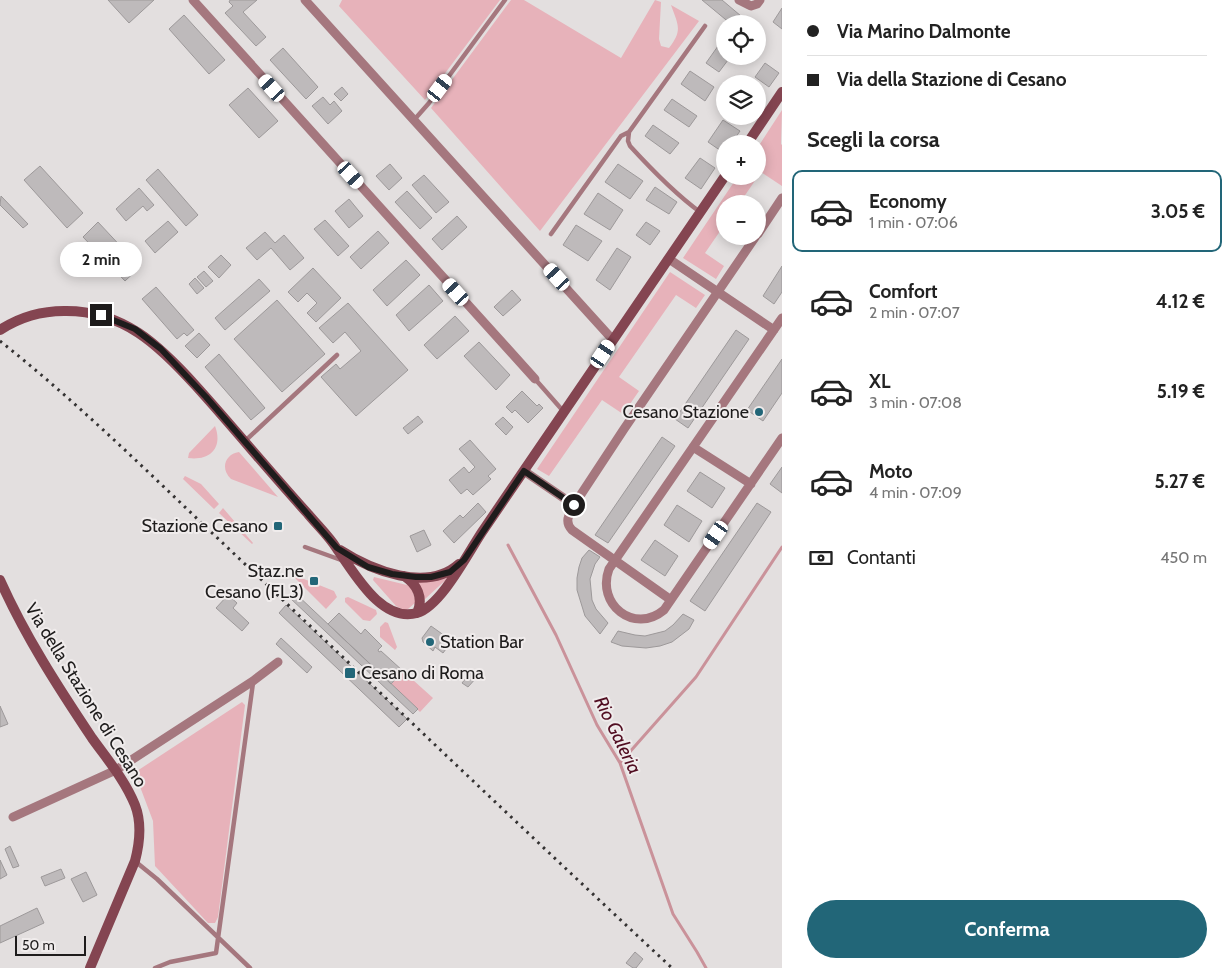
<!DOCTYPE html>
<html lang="it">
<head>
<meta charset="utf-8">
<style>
	body { margin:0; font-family:Cabin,sans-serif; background:#f6f6f6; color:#222; height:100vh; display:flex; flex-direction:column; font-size:19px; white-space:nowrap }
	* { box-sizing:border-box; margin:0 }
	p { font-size:16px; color:#767676 }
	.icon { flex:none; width:28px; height:28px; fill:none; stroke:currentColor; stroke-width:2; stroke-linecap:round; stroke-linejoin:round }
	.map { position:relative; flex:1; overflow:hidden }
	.side { display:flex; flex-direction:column; background:#fff; width:450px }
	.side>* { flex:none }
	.guide { display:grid; align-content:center; height:110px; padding:0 25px; background:#fff }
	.tools { position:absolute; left:716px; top:15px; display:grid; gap:10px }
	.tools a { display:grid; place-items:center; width:50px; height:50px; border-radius:50%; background:#fff; box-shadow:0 2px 12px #0003; font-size:25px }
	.scale { position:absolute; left:15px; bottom:12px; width:71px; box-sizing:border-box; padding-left:5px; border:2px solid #1e1c1c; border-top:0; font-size:14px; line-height:18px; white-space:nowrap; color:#1e1c1c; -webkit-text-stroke:4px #f0ecec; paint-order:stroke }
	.end { position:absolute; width:22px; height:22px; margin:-11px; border:6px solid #1e1c1c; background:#fff; box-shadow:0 0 0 2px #fff }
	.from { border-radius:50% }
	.bubble { position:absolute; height:35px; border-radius:18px; background:#fff; box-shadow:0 2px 12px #0003; font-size:16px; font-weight:700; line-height:35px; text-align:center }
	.car { position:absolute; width:15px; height:30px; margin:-15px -8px; border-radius:6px; box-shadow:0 0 4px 1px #0007; background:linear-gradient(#fff 24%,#345 0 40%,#fff 0 76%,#345 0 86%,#fff 0) }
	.guide b { display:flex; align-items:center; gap:18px; height:48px; font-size:19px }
	.guide b+b { border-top:1px solid #e0e0e0 }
	.guide i { width:12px; height:12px; background:#222 }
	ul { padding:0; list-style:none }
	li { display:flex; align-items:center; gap:15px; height:82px; margin:0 10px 8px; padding:0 15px; border:2px solid transparent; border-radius:10px }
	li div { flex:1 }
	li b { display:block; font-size:19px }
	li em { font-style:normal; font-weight:700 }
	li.current { border-color:#226678 }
	li>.icon { width:45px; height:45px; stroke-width:1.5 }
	h2 { padding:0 25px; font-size:22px; line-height:60px }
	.pay { display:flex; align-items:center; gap:12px; height:55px; padding:0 25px; font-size:19px }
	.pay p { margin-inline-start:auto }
	.action { display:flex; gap:10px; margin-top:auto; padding:10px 25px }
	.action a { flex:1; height:58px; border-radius:30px; background:#226678; color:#fff; font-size:20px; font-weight:700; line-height:58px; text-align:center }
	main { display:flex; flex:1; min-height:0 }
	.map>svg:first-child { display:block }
	.green { fill:#e7b2ba }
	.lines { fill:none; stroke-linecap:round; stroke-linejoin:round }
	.stream { stroke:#ca929a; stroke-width:3 }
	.building { fill:#bebabb; stroke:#9d999a }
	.lane { stroke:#a5777e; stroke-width:4.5 }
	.street { stroke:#a5777e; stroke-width:9 }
	.secondary { stroke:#844551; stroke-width:10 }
	.rail { stroke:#343232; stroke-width:3; stroke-dasharray:2.5 5; stroke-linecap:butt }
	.route { stroke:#1e1c1c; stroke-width:6 }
	.poi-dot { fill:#226678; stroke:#f0ecec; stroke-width:2 }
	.labels { text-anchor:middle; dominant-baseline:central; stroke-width:4; stroke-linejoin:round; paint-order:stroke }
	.poi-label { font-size:18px; fill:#1e1c1c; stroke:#f0ecec; text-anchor:end }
	.street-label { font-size:18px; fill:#1e1c1c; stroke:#f0ecec }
	.water-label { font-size:19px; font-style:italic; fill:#510d21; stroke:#f0ecec }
</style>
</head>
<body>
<main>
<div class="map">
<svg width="782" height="968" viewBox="0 0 782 968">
	<rect width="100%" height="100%" fill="#e3dfdf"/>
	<path class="green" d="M342 0H500L425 100 339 6Z
		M511 0H524L621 58 655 0 661 2 659 39 661 46 669 48C683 30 678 25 671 5L699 21 540 231 431 108Z
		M782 110 781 144 782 145V186L761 172 739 204H725V224L705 253 724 266 716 279 683 258 738 176H758V147Z
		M670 272 705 295 696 308 676 295 619 377 639 391 623 414 602 400 549 476 537 469Z
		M215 426C223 447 211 461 188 458L189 453Z
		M239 452 278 497 231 479C220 469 225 454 239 452Z
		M185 476 201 484 219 504 214 509 183 479Z
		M223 508 253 543 252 544 219 513Z
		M294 575 334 591 337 597 326 609 293 576Z
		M451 575 424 600 416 581Z
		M374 577 411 586 416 602 408 609 404 610 396 606 373 580Z
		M348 597 376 610 377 614 370 621 363 620 345 602V598Z
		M385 622 388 623 397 647 395 650 380 637V627Z
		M403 671 433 698 420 712 391 684Z
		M242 702 245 705 218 917 215 923H208L155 866 153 821 139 784 137 771Z"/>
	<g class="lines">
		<path class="stream" d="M508 545 556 635 597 725 620 763 673 914 697 952 706 968
			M620 763 696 677 782 547"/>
	</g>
	<path class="building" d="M108 0H154L129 23Z
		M230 0H257L243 12 266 37 256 46 225 13 233 6 229 2Z
		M702 0H722L741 16 735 24H731Z
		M782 8V29L773 22Z
		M184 15 225 60 209 74 169 29Z
		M723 39 725 41V56H731L719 72 706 63Z
		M283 48 318 87 306 99 270 60Z
		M765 63 779 73 769 87 755 77Z
		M690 71 714 87 705 101 681 84Z
		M342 87 348 94 341 101 334 94Z
		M248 88 278 121 259 138 229 105Z
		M323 97 330 105 334 101 342 111 328 124 312 106Z
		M672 99 697 116 689 127 664 110Z
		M723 120 740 131 731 144H725L724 153 708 142Z
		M653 125 679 143 670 154 645 136Z
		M700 158 715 168 701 189 685 178Z
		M390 164 402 178 389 190 376 176Z
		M618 164 643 181 630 199 605 182Z
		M40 166 83 213 67 228 24 180Z
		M158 169 198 215 186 226 146 180Z
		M424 175 449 202 436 213 412 185Z
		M655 187 677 202 669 214 646 200Z
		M139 188 154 205 147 211 143 206 126 221 116 209Z
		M407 191 432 218 420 229 395 202Z
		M598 193 623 210 610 230 584 214Z
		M1 196 28 224 23 228 0 205Z
		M349 199 363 216 349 228 335 211Z
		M457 216 467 227 442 250 432 239Z
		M325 220 349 246 338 256 314 229Z
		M168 221 178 232 155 253 145 241Z
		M98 222 140 267 125 281 83 237Z
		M646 222 660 231 650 245 636 235Z
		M576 225 602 241 588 261 563 245Z
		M378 231 389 243 361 269 350 257Z
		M265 232 275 243 284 235 304 258 290 270 271 248 257 260 246 248Z
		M617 248 631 257 610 290 596 280Z
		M221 255 231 265 219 278 208 267Z
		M406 260 420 275 387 306 373 290Z
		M782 266V292L774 304 763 296Z
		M313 268 341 298 316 322 307 313 317 303 307 293 298 302 288 292Z
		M204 271 213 281 206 287 197 277Z
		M195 278 204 288 197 294 189 284Z
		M259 279 270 291 225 330 215 318Z
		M429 285 443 301 409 331 396 315Z
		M156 287 194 330 187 336 184 333 177 339 142 299Z
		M512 290 521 300 503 316 494 307Z
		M277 300 325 354 282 392 234 339Z
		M348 303 408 370 356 416 321 377 336 364 340 369 361 351 345 332 333 343 319 328Z
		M455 316 469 331 437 359 424 345Z
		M736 330 749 339 688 428 675 419Z
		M199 333 210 345 197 358 185 346Z
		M479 342 510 375 496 390 464 356Z
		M219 354 265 408 251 420 205 367Z
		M782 359V393L763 421 747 410Z
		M522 391 537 406 539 404 543 408 528 423 515 410 512 413 506 407Z
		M418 416 423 422 408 434 403 428Z
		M503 417 513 427 506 435 495 424Z
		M662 437 675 446 608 543 595 535Z
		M470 440 496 469 488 476 491 479 473 495 467 489 461 494 449 480 464 467 469 473 475 467 459 449Z
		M782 467V493L770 484Z
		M700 472 725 488 712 508 687 491Z
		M478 503 486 512 454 543 443 531 460 515 463 518Z
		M757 503 771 512 705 611 690 601Z
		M677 505 702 521 689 542 664 525Z
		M424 530 431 545 417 552 410 536Z
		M655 540 678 556 665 576 641 560Z
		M589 550 600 557 595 564 590 579 592 600 596 609 608 623 600 634 585 616 577 590V578L579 567 582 558Z
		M295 593 418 709 413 714 290 598Z
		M228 595 237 603 233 608 249 623 242 631 216 608Z
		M286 605 407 719 399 727 279 613Z
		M339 613 361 634 365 629 382 646 378 650 379 652 381 651 403 671 391 684 328 624Z
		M683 614 694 620 689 629 672 642 660 646 646 648 622 646 611 642 618 631 635 635 645 636 665 631 673 625Z
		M431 626 452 641 443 653 435 647 433 651 423 642 422 638Z
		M281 638 312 667 307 673 276 644Z
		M471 672 477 677 468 687 462 683Z
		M0 706 8 724 0 727Z
		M10 846 19 866 13 868 5 849Z
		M0 860 7 875 0 879Z
		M61 869 65 878 45 886 41 877Z
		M86 872 97 895 83 902 71 879Z
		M37 908 44 923 0 943V926Z
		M635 952 643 959 636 968H633L626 963Z"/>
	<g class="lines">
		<path class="lane" d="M414 120 429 103 505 0
			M629 132 628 141 630 146C652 170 674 193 700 212
			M551 234 621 136 629 132 705 26
			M535 379 564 412
			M245 441 337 355
			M305 547 341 560
			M136 862 157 879 250 968
			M155 968 170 962 216 953 253 683"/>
		<path class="street" d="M193 0 535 379
			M305 0 613 340
			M739 0 751 6 757 4 760 0
			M758 234 782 198
			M669 259 774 330
			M782 318 609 569C596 604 634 635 664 610L782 438
			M693 447 751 484
			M524 471 574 505
			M671 600 572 530C564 522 569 514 574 505L624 429 756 236
			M13 817 116 770 253 681 278 662"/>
		<path class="secondary" d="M747 144 782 92
			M0 330C20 317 40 311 64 311 123 310 159 345 196 386 215 407 233 428 251 449 270 471 289 493 308 514 318 526 329 536 337 549 354 572 381 623 417 613 441 606 468 553 482 532L725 176
			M340 550C371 570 427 593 459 564
			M404 576C417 584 424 598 417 613
			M0 580C25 636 58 687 92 738 107 759 125 780 135 805 142 823 140 842 135 861L90 968"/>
		<path class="rail" d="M0 341C87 410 165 489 246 565 388 700 529 835 672 968"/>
	</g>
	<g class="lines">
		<path class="route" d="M101 315 135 329 161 349 206 397 337 548 368 567 392 574 416 577H431L450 572 464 560 524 471 574 505"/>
	</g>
	<g class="poi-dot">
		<circle cx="759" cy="412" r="5"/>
		<rect x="273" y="521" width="10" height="10" rx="2.5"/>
		<rect x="309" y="576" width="10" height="10" rx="2.5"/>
		<circle cx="430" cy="642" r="5"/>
		<rect x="344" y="667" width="12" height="12" rx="2.5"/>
	</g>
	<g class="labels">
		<g class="poi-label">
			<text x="749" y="412">Cesano Stazione</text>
			<text x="268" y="526">Stazione Cesano</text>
			<text x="304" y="571">Staz.ne<tspan x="304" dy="21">Cesano (FL3)</tspan></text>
			<text x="440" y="642" text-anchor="start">Station Bar</text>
			<text x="361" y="673" text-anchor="start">Cesano di Roma</text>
		</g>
		<g class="street-label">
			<text transform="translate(86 695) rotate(58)">Via della Stazione di Cesano</text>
		</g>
		<g class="water-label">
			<text transform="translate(618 735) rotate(64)">Rio Galeria</text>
		</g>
	</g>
</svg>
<div class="tools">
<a><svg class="icon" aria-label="locate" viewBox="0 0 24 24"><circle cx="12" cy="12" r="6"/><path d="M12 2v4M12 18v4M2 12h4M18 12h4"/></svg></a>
<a><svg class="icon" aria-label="layers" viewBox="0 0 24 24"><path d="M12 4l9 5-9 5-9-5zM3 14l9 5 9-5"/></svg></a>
<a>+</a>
<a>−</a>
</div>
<div class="scale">50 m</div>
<i class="end from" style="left:574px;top:505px"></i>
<i class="end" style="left:101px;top:315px"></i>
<div class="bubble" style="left:60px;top:242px;width:82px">2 min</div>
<i class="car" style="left:272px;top:88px;rotate:318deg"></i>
<i class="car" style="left:440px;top:88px;rotate:37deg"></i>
<i class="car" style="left:351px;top:175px;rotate:138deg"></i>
<i class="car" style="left:557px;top:277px;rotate:318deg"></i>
<i class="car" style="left:456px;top:292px;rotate:318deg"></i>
<i class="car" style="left:603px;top:354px;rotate:34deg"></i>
<i class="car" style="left:716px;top:535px;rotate:215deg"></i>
</div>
<section class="side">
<div class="guide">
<b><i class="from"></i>Via Marino Dalmonte</b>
<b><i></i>Via della Stazione di Cesano</b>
</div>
<h2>Scegli la corsa</h2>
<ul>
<li class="current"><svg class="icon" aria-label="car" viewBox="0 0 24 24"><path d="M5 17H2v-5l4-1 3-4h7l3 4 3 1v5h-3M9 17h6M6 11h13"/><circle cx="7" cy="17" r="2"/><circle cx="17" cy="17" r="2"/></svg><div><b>Economy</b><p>1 min · 07:06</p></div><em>3.05 €</em></li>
<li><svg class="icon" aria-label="car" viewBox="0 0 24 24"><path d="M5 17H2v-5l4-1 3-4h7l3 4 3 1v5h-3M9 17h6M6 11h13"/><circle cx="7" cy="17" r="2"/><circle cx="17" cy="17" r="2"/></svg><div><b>Comfort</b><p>2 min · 07:07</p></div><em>4.12 €</em></li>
<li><svg class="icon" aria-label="car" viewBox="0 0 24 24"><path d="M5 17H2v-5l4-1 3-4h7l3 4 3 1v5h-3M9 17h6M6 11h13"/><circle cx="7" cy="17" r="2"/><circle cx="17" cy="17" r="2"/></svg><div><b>XL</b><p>3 min · 07:08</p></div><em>5.19 €</em></li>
<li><svg class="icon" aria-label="car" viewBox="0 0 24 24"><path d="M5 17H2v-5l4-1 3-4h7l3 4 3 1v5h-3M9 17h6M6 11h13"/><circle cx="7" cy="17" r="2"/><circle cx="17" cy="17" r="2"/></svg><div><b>Moto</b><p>4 min · 07:09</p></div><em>5.27 €</em></li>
</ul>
<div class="pay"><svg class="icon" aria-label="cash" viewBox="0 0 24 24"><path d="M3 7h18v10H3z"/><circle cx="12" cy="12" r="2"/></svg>Contanti<p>450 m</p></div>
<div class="action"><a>Conferma</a></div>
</section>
</main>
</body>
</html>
